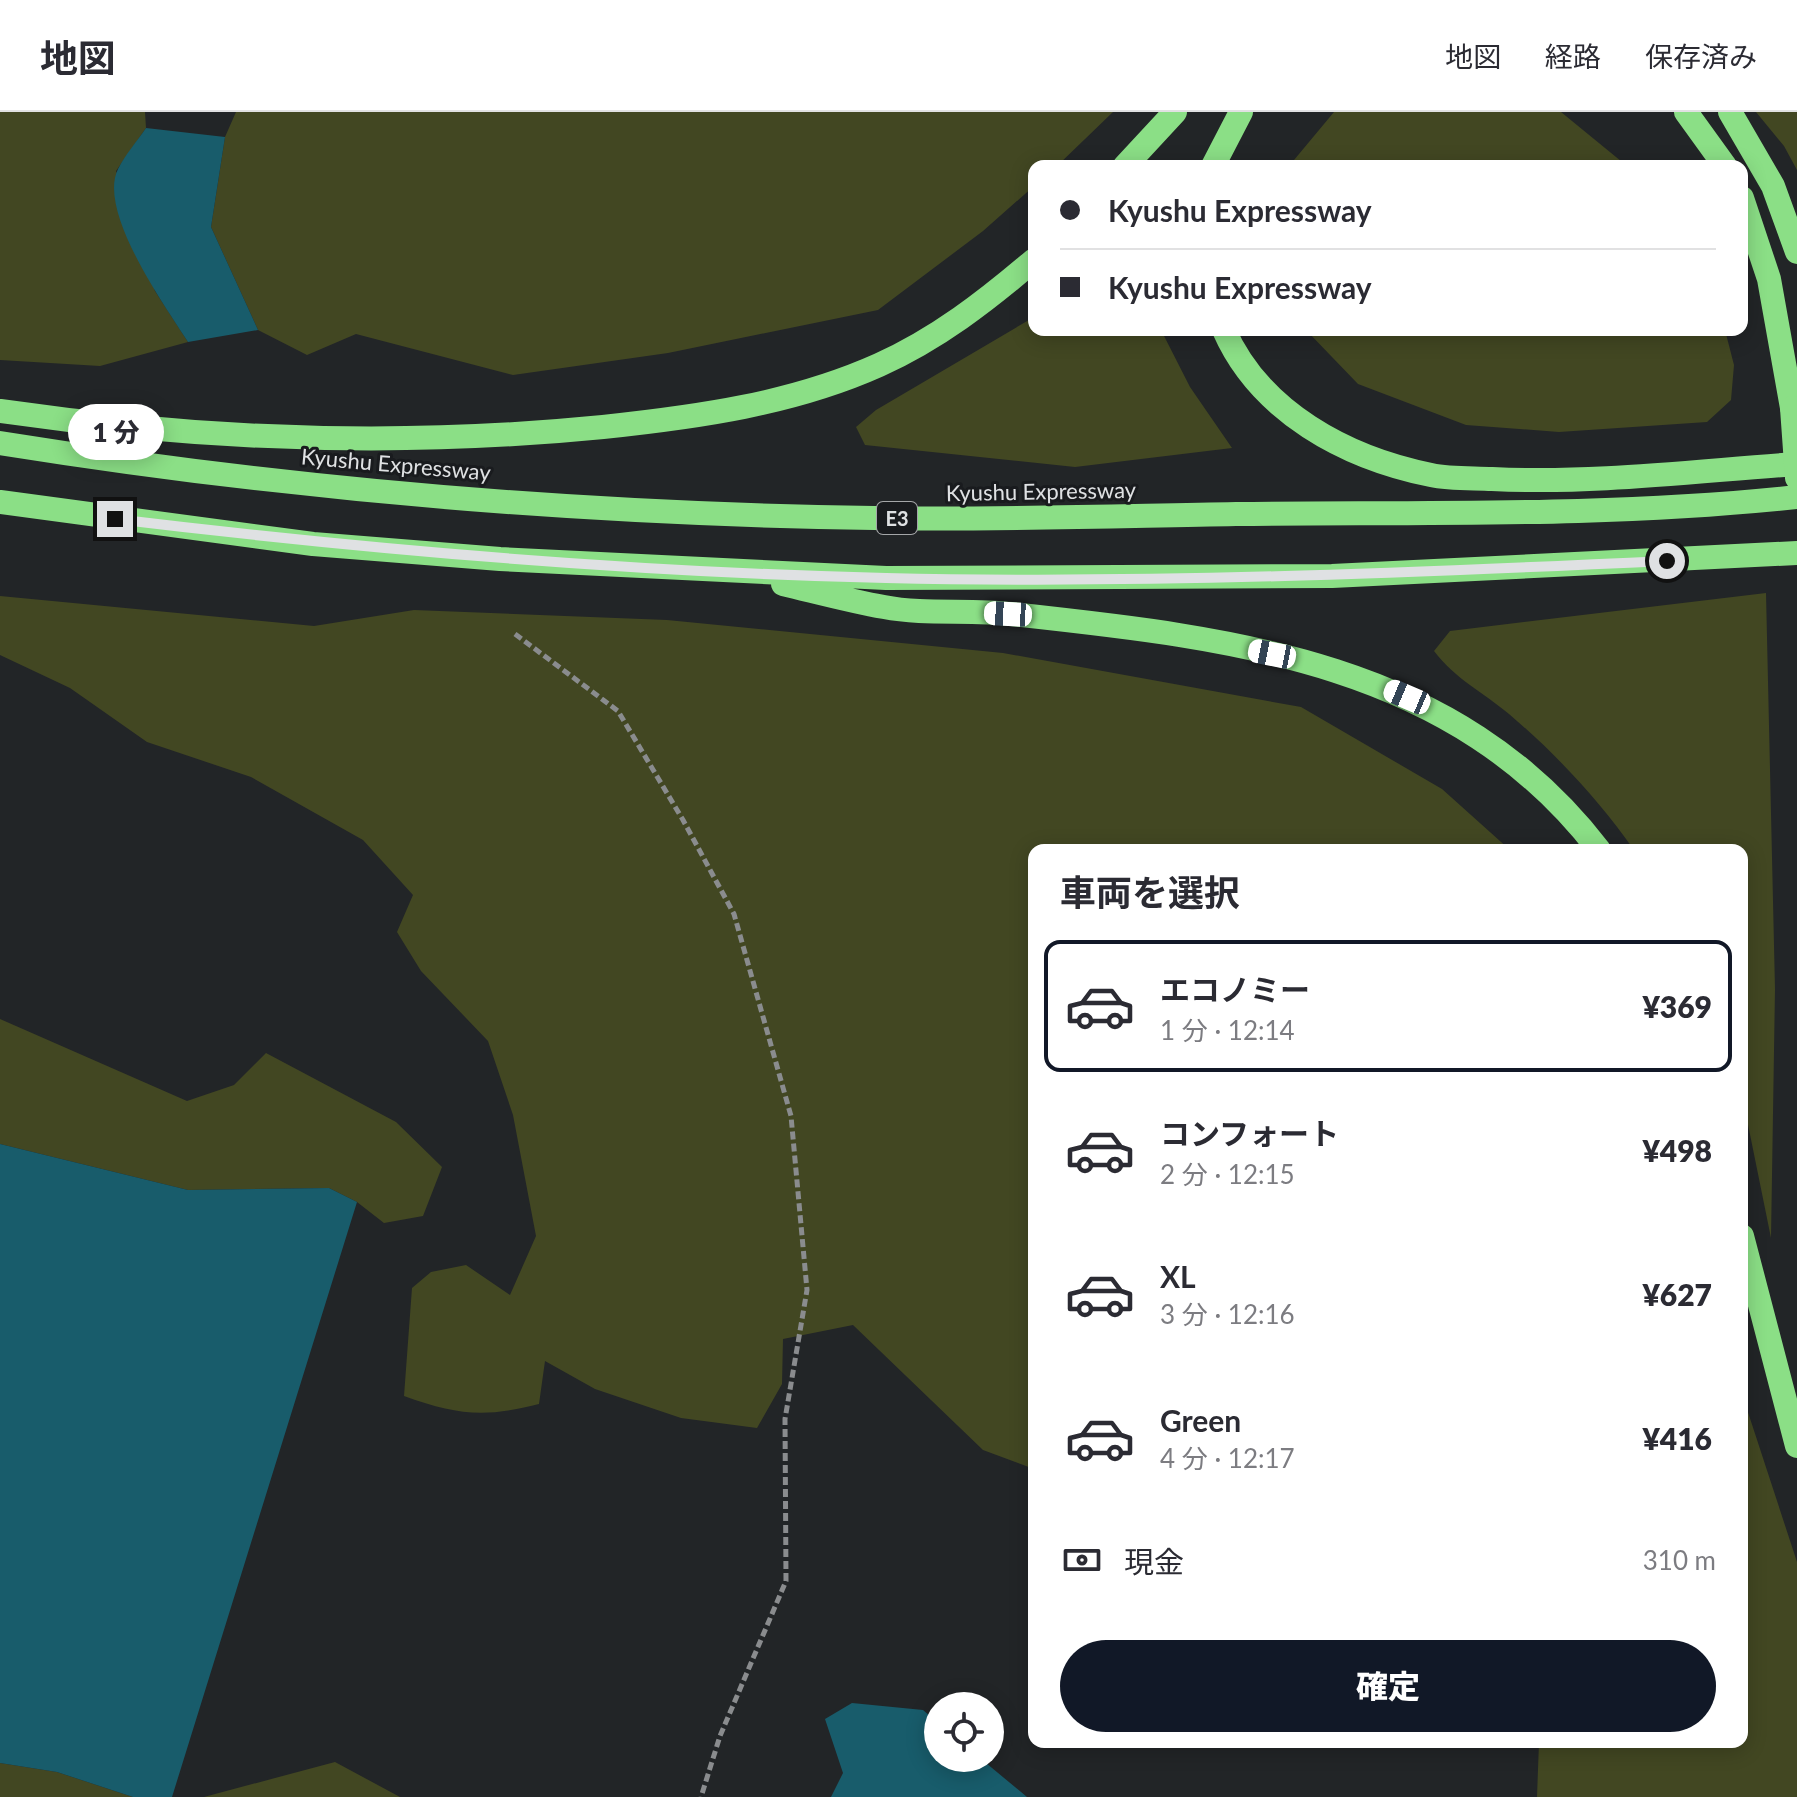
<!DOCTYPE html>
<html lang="ja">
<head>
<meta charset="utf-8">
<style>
	body { margin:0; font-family:Lato,"Noto Sans JP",sans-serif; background:#f7f7f7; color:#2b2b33; height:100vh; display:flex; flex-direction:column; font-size:30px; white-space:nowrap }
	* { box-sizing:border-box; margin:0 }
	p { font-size:26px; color:#7c7c81 }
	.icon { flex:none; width:44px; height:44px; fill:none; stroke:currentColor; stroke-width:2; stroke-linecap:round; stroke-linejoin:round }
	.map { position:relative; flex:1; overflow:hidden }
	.sheet { position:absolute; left:1028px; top:732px; width:720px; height:904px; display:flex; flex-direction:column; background:#fff; border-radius:16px; box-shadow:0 4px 20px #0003 }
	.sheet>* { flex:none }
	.hud { position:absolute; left:1028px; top:48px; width:720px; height:176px; border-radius:16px; box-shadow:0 4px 20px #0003; display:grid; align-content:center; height:176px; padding:0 32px; background:#fff }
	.tools { position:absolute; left:924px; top:1580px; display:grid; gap:16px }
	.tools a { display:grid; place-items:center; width:80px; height:80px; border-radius:50%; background:#fff; box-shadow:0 4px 20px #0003; font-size:40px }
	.end { position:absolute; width:36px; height:36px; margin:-18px; border:10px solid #dfe1e3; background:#111; box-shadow:0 0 0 4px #111 }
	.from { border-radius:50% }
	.bubble { position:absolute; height:56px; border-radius:28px; background:#fff; box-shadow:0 4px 20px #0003; font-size:26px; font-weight:800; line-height:56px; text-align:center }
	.car { position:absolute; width:24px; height:48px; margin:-24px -12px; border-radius:10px; box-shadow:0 0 6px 2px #0007; background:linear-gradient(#fff 24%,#345 0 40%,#fff 0 76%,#345 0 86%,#fff 0) }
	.hud b { display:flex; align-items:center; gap:28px; height:76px; font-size:30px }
	.hud b+b { border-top:2px solid #e1e1e2 }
	.hud i { width:20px; height:20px; background:#2b2b33 }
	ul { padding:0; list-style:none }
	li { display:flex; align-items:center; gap:24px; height:132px; margin:0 16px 12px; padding:0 16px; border:4px solid transparent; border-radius:16px }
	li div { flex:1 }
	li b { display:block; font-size:30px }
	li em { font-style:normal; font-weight:800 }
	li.current { border-color:#111827 }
	li>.icon { width:72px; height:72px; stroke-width:1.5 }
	h2 { padding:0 32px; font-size:36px; line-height:96px }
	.pay { display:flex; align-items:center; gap:20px; height:88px; padding:0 32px; font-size:30px }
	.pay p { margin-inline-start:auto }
	.primary-button { display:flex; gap:16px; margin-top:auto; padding:16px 32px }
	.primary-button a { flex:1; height:92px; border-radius:48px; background:#111827; color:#fff; font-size:32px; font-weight:800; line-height:92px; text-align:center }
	header { display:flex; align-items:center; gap:48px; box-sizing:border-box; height:112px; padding:0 40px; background:#fff; border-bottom:2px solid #e1e1e2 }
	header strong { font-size:38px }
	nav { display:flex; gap:44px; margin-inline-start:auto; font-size:28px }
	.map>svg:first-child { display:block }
	.green { fill:#424722 }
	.water { fill:#185c6b }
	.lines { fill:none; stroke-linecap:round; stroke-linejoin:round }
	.path { stroke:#8a8c8e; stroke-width:5; stroke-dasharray:8 4; stroke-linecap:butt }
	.motorway { stroke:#8bdf86; stroke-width:24 }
	.motorway-bridge { stroke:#8bdf86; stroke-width:24 }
	.route { stroke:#dfe1e3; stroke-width:10 }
	.labels { text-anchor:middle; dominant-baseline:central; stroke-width:6; stroke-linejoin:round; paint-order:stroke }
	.shield { fill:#191b1e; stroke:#a4a6a8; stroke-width:2 }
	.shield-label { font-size:20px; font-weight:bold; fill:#dfe1e3 }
	.street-label { font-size:22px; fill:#dfe1e3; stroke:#191b1e }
</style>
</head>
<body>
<header>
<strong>地図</strong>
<nav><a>地図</a><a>経路</a><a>保存済み</a></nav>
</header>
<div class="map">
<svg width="1797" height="1685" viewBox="0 0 1797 1685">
	<rect width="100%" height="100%" fill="#222527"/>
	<path class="green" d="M0 0H145L146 16 116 59 155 179 188 230 100 254 0 248Z
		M236 0H1113L1057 54H1034V74L983 119 878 198 668 241 513 263 356 222 307 243 258 218 211 115 225 25Z
		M1334 0H1561L1627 54H1289Z
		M1756 0H1797V58L1784 34Z
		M1034 205V218H1161L1190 275 1232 336 1075 355 865 333 856 315 876 298Z
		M1306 218H1725L1734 253 1731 288 1707 310 1559 320 1466 313 1358 272Z
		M1766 481 1775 877 1771 1126 1742 983V738H1634C1599 688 1556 642 1509 602 1483 580 1455 567 1434 539L1450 519Z
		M0 484 314 514 414 498 667 508 1003 541 1301 595 1442 677 1510 738H1034V1357L983 1338 853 1213 783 1227 782 1272 757 1316 681 1306 595 1277 545 1249 539 1292C484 1306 457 1303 404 1284L412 1176 431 1160 466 1153 510 1183 536 1124 513 1003 488 929 421 859 397 820 413 783 363 728 251 665 147 630 70 576 0 543Z
		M0 907 187 989 234 973 266 941 396 1010 442 1055 423 1104 384 1111 357 1090 329 1076 188 1078 0 1032Z
		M1742 1282 1797 1450V1685H1537L1539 1630H1742Z
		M335 1650 400 1685H204Z
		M0 1651 57 1660 133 1685H0Z"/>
	<path class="water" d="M146 16 225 25 211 115 258 218 188 230C165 194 97 99 118 57 125 43 137 29 146 16Z
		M0 1032 188 1078 329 1076 357 1090 172 1685H133L57 1660 0 1651Z
		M852 1591 923 1598 938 1611V1646H980L1027 1685H831L843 1661 825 1607Z"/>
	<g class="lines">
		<path class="path" d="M515 522 618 599 683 708 734 802 791 1004 807 1178 785 1307 786 1469 720 1624 701 1685"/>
		<path class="motorway" d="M1686 0 1725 54
			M1730 0 1773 74 1797 140
			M1125 54 1175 0
			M1213 54 1241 0
			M1742 86 1769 167 1792 296
			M1224 218C1260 300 1346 346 1431 363 1450 367 1472 366 1492 367 1593 372 1696 359 1797 352
			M0 299C200 328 402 335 603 315 697 305 792 292 879 253 937 227 986 189 1034 148
			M0 331C288 377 583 402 874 406 995 408 1116 404 1236 402 1424 400 1610 405 1797 385
			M0 390 313 432 500 447 886 466 1332 464 1797 441
			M783 472C817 480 850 489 884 495 925 503 969 497 1011 502 1231 526 1454 549 1599 738
			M1742 1124 1797 1334"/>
		<path class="motorway-bridge" d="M1792 296 1797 366"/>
	</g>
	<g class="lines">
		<path class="route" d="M115 407C371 438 628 460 886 466 1146 472 1407 461 1667 449"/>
	</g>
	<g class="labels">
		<rect class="shield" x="877" y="390" width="40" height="32" rx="6"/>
		<g class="shield-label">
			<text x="897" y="406">E3</text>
		</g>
		<g class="street-label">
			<text transform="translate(396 352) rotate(5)">Kyushu Expressway</text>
			<text transform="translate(1041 379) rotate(-1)">Kyushu Expressway</text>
		</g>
	</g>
</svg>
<div class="tools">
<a><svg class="icon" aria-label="locate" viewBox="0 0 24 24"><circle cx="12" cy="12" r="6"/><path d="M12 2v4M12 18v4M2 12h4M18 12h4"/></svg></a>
</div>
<i class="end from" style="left:1667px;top:449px"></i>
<i class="end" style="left:115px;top:407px"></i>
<div class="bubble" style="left:68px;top:292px;width:96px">1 分</div>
<i class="car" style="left:1008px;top:502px;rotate:273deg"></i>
<i class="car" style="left:1272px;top:542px;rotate:281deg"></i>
<i class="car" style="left:1407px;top:585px;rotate:293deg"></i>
<div class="hud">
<b><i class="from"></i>Kyushu Expressway</b>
<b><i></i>Kyushu Expressway</b>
</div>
<section class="sheet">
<h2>車両を選択</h2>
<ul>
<li class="current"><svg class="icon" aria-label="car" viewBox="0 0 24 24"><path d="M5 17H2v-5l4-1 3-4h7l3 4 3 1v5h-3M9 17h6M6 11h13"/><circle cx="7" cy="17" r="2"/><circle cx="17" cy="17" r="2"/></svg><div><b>エコノミー</b><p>1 分 · 12:14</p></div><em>¥369</em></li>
<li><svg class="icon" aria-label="car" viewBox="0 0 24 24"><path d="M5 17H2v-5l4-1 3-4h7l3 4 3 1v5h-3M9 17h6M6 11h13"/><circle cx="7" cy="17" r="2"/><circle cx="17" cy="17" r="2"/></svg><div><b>コンフォート</b><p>2 分 · 12:15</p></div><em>¥498</em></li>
<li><svg class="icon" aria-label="car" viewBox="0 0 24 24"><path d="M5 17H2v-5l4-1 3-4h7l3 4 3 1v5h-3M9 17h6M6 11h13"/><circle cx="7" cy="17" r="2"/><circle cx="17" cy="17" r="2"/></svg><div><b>XL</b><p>3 分 · 12:16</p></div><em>¥627</em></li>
<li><svg class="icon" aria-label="car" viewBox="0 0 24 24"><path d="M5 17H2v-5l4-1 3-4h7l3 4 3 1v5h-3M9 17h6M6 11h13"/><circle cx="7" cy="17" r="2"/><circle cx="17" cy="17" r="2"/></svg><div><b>Green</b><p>4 分 · 12:17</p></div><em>¥416</em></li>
</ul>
<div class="pay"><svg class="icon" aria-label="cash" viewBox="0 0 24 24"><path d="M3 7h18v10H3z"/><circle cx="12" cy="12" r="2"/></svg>現金<p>310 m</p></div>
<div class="primary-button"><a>確定</a></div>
</section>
</div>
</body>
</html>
